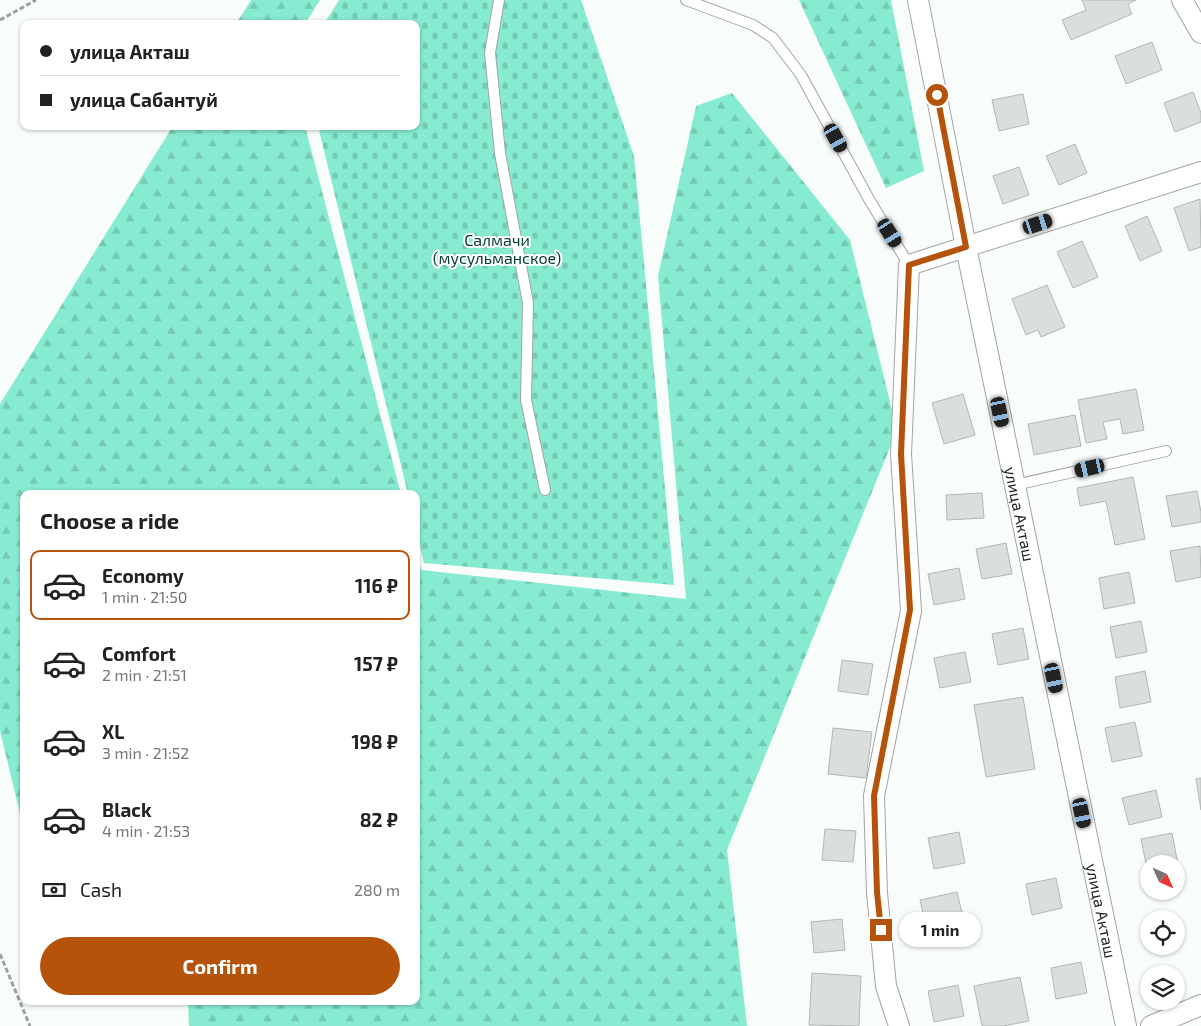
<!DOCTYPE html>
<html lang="en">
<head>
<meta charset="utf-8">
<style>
	body { margin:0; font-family:"Exo 2",sans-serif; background:#f2f2f2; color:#222; height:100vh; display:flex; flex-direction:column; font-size:19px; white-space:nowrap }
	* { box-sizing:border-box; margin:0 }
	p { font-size:16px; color:#767676 }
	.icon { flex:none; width:28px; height:28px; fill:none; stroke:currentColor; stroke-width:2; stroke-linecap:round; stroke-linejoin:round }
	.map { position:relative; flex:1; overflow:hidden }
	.side { position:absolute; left:20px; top:490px; width:400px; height:515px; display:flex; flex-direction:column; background:#fff; border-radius:10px; box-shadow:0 1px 4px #0004 }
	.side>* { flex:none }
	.hud { position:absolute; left:20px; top:20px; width:400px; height:110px; border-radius:10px; box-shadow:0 1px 4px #0004; display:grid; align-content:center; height:110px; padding:0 20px; background:#fff }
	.needle { width:32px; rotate:135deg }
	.fabs { position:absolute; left:1140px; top:855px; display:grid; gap:10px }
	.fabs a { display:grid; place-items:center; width:45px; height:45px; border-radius:50%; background:#fff; box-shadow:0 1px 4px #0004; font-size:25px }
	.end { position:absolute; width:22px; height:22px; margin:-11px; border:6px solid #b45309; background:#fff; box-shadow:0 0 0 2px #fff }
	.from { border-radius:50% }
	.bubble { position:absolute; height:35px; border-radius:18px; background:#fff; box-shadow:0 1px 4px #0004; font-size:16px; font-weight:700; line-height:35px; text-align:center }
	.car { position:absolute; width:15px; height:30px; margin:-15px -8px; border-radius:6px; box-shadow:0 0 4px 1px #0007; background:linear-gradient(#222 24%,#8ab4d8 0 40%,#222 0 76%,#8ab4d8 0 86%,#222 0) }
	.hud b { display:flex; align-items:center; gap:18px; height:48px; font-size:19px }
	.hud b+b { border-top:1px solid #e0e0e0 }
	.hud i { width:12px; height:12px; background:#222 }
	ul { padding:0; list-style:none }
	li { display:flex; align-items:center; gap:15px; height:70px; margin:0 10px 8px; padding:0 10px; border:2px solid transparent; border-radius:10px }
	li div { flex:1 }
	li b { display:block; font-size:19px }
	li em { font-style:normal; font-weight:700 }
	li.selected { border-color:#b45309 }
	li>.icon { width:45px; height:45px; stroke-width:1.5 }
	h2 { padding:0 20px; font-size:22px; line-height:60px }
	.pay { display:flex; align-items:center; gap:12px; height:55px; padding:0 20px; font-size:19px }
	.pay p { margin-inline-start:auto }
	.primary-button { display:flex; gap:10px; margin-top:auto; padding:10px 20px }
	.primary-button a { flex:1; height:58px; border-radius:30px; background:#b45309; color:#fff; font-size:20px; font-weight:700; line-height:58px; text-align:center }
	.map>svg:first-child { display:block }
	.forest { fill:url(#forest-firs) }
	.cemetery { fill:url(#cemetery-stones) }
	.building { fill:#dadedc; stroke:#b3b7b6 }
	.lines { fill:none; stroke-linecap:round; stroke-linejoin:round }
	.lane-casing { stroke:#a1a4a3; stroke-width:12 }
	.street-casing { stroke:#a1a4a3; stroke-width:22 }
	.path { stroke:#9da1a0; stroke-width:3; stroke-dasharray:5 2.5; stroke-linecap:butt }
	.lane { stroke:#fff; stroke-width:10 }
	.street { stroke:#fff; stroke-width:20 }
	.route { stroke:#b45309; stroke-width:6 }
	.labels { text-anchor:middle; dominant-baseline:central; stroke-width:4; stroke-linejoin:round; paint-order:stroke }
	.park-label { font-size:16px; fill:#074135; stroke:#fff }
	.street-label { font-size:16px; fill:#1a1c1b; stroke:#fff }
</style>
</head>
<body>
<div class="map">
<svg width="1201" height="1026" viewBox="0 0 1201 1026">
	<defs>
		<pattern id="forest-firs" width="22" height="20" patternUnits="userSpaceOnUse" patternTransform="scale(1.25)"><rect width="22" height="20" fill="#87ebd1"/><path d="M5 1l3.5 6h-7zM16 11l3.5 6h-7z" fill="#74c9b3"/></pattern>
		<pattern id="cemetery-stones" width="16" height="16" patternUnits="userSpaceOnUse" patternTransform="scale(1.25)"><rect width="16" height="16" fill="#87ebd1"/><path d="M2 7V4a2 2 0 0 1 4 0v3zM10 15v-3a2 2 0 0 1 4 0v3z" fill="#74c9b3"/></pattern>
	</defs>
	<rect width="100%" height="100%" fill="#f8fcfb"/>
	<path class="forest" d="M251 0H320L305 24H236Z
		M799 0H891L924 171 886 188Z
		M732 93 850 240 897 430 727 850 747 1026H189L188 1001H416V551L421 570 686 599 658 276 696 106Z
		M173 126H305L401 494H24V830L0 731V404Z"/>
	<path class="cemetery" d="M339 0H581L634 156 674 585 424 563 416 529V494H408L318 126H416V24H324Z"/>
	<path class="building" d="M1082 0H1136L1128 4 1132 14 1071 40 1062 20 1086 10Z
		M1152 42 1162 70 1126 84 1115 56Z
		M1193 92 1201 113V122L1175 132 1164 103Z
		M1023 94 1029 124 999 131 992 100Z
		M1075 144 1087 173 1059 185 1046 156Z
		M1019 167 1029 195 1003 204 993 176Z
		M1200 199 1201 247 1189 251 1174 208Z
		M1147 216 1162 251 1140 261 1125 226Z
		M1082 241 1098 277 1073 288 1057 252Z
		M1047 285 1065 327 1041 337 1038 330 1026 335 1012 299Z
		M1136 389 1144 430 1123 434 1120 419 1103 422 1107 439 1086 443 1078 400Z
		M963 394 975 435 944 444 932 403Z
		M1075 415 1081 446 1034 455 1028 424Z
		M1133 477 1145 539 1115 545 1106 501 1080 506 1077 488Z
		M1197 491 1201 512V522L1172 527 1166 496Z
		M982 493 984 518 947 520 946 495Z
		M1006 543 1012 574 982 579 976 549Z
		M1200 546 1201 577 1176 582 1170 551Z
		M959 568 965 599 934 605 928 574Z
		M1129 572 1135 603 1104 609 1099 578Z
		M1141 621 1147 652 1116 658 1110 627Z
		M1023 628 1029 659 998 665 992 634Z
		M965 652 971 682 940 688 934 658Z
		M842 660 873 664 868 695 838 691Z
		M1145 671 1151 702 1120 708 1115 677Z
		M1023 697 1035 769 986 777 974 705Z
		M1135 722 1142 756 1112 762 1105 728Z
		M833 728 872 732 866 778 828 774Z
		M1201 778V810L1196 779Z
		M1156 790 1162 817 1129 825 1122 798Z
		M825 829 856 831 853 862 822 860Z
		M959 832 965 863 934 869 928 838Z
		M1172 833 1178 864H1149V869H1147L1141 839Z
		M1056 878 1062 908 1032 915 1026 884Z
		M957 892 964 921 927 930 920 900Z
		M842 919 845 950 814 953 811 922Z
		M1081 962 1087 993 1056 999 1051 968Z
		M812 973 861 976 859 1026 809 1025Z
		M1020 977 1029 1021 1003 1026H982L974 986Z
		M958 985 964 1016 934 1022 928 991Z"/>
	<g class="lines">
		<defs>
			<path id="lane" d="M499 0 490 53 500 153 528 303 526 400 545 490
				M686 0 753 25 773 38 801 75 870 201 909 265
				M1015 485 1166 451"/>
			<g id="street">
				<path id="s1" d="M918 0 966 247 1126 1026"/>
				<path d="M1182 0 1201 33"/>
				<path d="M899 1026 886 986 877 893 874 796 911 611 901 454 909 265 1201 172"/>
				<path d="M1151 1026 1201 1005"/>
			</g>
		</defs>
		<use href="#lane" class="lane-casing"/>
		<use href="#street" class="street-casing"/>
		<path class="path" d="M0 20 36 0
			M0 954 30 1026"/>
		<use href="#lane" class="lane"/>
		<use href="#street" class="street"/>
	</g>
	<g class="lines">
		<path class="route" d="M881 930 877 892 874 796 910 610 901 454 909 265 966 247 937 95"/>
	</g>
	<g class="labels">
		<g class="park-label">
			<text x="497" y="239">Салмачи<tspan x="497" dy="18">(мусульманское)</tspan></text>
		</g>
		<g class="street-label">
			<text stroke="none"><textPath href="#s1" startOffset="524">улица Акташ</textPath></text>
			<text stroke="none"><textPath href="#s1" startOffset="929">улица Акташ</textPath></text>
		</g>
	</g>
</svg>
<div class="fabs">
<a><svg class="needle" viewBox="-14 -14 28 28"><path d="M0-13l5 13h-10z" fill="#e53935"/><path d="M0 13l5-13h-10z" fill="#767676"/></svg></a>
<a><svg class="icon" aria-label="locate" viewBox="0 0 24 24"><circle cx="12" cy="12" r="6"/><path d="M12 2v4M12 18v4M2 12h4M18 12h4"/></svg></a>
<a><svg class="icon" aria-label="layers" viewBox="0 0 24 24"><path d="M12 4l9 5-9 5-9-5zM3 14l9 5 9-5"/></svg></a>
</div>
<i class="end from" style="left:937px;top:95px"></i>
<i class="end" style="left:881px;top:930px"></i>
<div class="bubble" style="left:899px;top:912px;width:82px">1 min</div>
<i class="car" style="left:836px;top:138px;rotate:151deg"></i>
<i class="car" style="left:1038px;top:224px;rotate:72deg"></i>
<i class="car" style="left:890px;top:233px;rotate:148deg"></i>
<i class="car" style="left:1000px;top:412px;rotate:168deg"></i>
<i class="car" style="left:1090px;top:468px;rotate:257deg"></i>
<i class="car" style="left:1054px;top:678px;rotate:168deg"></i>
<i class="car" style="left:1082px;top:813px;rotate:168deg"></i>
<div class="hud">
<b><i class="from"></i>улица Акташ</b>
<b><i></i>улица Сабантуй</b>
</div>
<section class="side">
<h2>Choose a ride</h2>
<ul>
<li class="selected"><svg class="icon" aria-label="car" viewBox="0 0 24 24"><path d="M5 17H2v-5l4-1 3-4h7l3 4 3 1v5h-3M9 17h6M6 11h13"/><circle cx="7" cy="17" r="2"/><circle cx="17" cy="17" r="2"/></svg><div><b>Economy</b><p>1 min · 21:50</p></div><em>116 ₽</em></li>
<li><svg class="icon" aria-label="car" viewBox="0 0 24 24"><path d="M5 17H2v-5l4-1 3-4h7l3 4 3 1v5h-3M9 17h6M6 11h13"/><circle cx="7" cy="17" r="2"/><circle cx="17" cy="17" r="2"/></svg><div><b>Comfort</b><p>2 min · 21:51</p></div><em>157 ₽</em></li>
<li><svg class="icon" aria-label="car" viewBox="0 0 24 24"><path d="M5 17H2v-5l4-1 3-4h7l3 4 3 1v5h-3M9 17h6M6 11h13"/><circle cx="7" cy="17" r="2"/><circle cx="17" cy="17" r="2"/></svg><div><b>XL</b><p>3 min · 21:52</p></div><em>198 ₽</em></li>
<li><svg class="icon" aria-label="car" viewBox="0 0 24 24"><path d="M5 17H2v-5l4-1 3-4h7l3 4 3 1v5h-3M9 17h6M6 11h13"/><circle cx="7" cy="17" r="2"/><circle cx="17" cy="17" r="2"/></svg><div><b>Black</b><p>4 min · 21:53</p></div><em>82 ₽</em></li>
</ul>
<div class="pay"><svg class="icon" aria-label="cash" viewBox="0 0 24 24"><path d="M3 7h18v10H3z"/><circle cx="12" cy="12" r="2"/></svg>Cash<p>280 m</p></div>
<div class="primary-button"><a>Confirm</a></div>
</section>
</div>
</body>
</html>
